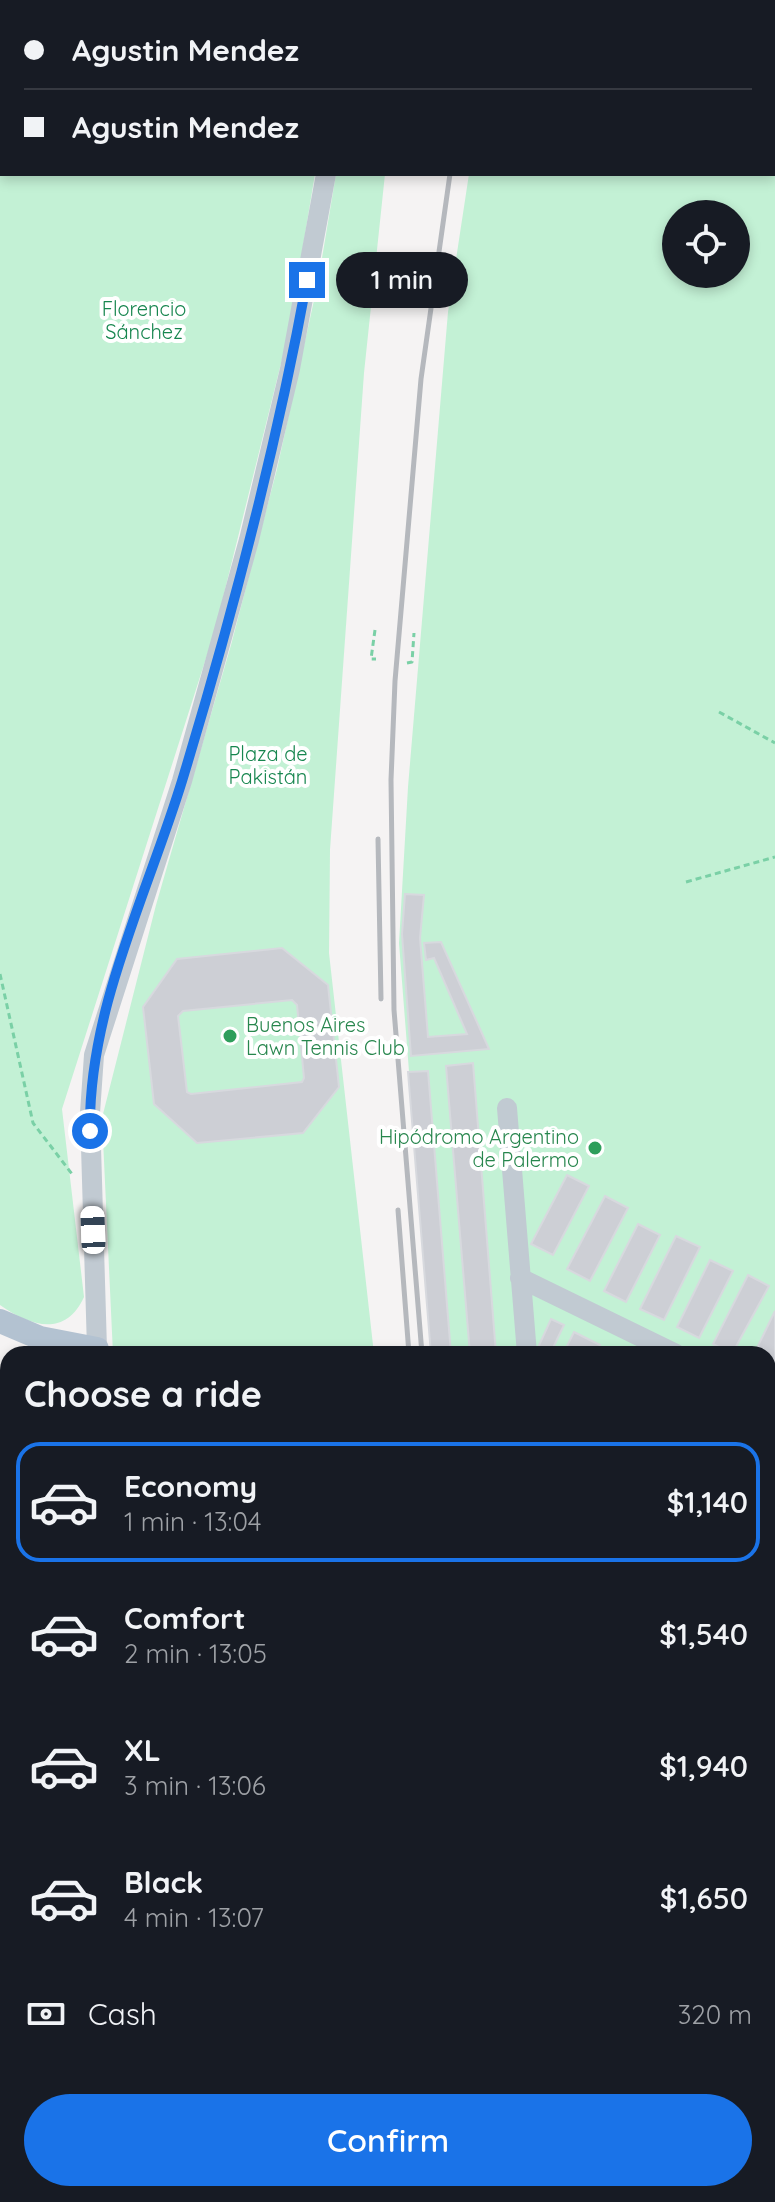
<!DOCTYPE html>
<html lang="en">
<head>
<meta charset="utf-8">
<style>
	body { margin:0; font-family:Quicksand,sans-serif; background:#20242c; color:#f1f3f6; height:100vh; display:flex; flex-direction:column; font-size:30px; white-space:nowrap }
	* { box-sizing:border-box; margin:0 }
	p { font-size:26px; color:#9ea1a6 }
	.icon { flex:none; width:44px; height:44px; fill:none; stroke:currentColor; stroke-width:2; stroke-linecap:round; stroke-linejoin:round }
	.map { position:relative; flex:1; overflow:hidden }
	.sheet { position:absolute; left:0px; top:1346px; width:776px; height:856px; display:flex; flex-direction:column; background:#171b24; border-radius:24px 24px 0 0; box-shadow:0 4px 12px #0003 }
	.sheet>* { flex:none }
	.guide { position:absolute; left:0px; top:0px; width:776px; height:176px; box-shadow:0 4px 12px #0003; display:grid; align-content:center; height:176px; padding:0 24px; background:#171b24 }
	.buttons { position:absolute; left:662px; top:200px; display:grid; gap:16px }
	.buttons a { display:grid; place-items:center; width:88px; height:88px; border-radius:50%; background:#171b24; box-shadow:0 4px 12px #0003; font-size:40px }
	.end { position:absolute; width:36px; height:36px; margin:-18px; border:10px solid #1a73e8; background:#fff; box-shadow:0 0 0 4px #fff }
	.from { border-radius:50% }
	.bubble { position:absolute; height:56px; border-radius:28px; background:#171b24; box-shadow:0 4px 12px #0003; font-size:26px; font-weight:600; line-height:56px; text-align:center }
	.car { position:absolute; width:24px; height:48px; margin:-24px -12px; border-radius:10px; box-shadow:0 0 6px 2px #0007; background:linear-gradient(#fff 24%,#345 0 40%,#fff 0 76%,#345 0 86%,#fff 0) }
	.guide b { display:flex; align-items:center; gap:28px; height:76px; font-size:30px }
	.guide b+b { border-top:2px solid #363941 }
	.guide i { width:20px; height:20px; background:#f1f3f6 }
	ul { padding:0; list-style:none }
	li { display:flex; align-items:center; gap:24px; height:120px; margin:0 16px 12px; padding:0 8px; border:4px solid transparent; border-radius:24px }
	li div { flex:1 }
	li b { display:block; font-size:30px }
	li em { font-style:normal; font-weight:600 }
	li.current { border-color:#1a73e8 }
	li>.icon { width:72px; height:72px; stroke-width:1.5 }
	h2 { padding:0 24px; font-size:36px; line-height:96px }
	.pay { display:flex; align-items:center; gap:20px; height:88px; padding:0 24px; font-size:30px }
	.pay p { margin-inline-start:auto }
	.button { display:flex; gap:16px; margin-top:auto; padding:16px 24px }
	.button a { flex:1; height:92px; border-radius:48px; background:#1a73e8; color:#fff; font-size:32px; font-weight:600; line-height:92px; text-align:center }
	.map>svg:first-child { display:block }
	.green { fill:#c3f1d5; fill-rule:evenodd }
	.building { fill:#cdcfd5; stroke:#d7d9de; stroke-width:2; fill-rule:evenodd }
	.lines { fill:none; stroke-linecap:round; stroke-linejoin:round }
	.path { stroke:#7ad0a6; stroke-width:3; stroke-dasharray:6 4; stroke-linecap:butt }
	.minor { stroke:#c1cad2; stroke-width:20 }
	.major { stroke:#b3c2d1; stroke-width:24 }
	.rail { stroke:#b5b8bd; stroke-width:5 }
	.route { stroke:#1a73e8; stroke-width:10 }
	.leisure-dot { fill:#2e9e5b; stroke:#fff; stroke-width:3 }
	.labels { text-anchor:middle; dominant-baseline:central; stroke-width:8; stroke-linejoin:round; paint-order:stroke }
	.park-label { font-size:20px; fill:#17864f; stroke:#fff }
	.leisure-label { font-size:20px; fill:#27864d; stroke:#fff; text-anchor:start }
</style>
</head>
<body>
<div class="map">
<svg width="775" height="2202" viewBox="0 0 775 2202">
	<rect width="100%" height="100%" fill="#f5f3f3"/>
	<path class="green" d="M0 0H325L2 2V174H315L289 331 215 630 62 1109 84 1297C66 1337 31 1327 0 1305Z
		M507 0H775V2162L768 2176V1354H431L399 943 408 787 448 312 469 174H774V2ZM676 214H736V274H676Z
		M336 174H385L364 373 330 850 329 953 374 1354H113L102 1118 156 905 231 645 277 469 318 282Z
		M0 1486 8 1487V2194H220L222 2202H0Z
		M383 2194H469L470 2202H396Z
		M513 2194H759L754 2202H514Z"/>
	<path class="building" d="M405 894 424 895 420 938 428 1037 467 1034 434 958 426 960 424 943 441 942 489 1049 411 1056 402 934Z
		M282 948 328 985 339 1087 303 1133 197 1143 154 1104 143 1007 177 959ZM292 1000 297 1005 304 1078 302 1082 191 1094 187 1092 178 1016 183 1011Z
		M473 1063 496 1354H470L446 1066Z
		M428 1071 451 1354H431L408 1072Z
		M567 1175 589 1186 553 1255 531 1244Z
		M605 1196 628 1208 590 1281 567 1269Z
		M638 1224 660 1235 626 1302 604 1291Z
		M676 1236 700 1247 664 1320 640 1309Z
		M710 1260 733 1271 699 1338 677 1327Z
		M748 1275 769 1286 732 1354 713 1344Z
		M775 1311V1370L772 1376 768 1374V1354H754Z
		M551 1319 564 1325 550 1354H535Z
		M574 1332 600 1345 595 1354H563Z
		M768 1430 775 1433V1465L768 1480Z
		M768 1519 775 1523V1603L768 1617Z
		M768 1660 775 1663V1682L768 1696Z
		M775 1700V1761L768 1775V1714Z
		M768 1796 775 1800V1825L768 1838Z
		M775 2162V2184L766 2202H754L759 2194H768V2176Z
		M521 2194H594L590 2202H517Z"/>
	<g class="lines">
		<path class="path" d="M375 630 371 659H376
			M407 663 412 662 414 633
			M719 712 775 743
			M686 882 775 857
			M0 974 33 1123 72 1174
			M271 2194 277 2202
			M384 2194 395 2202
			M295 2202 301 2194"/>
		<path class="minor" d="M338 2V0
			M507 1108 527 1354
			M520 1278 676 1354
			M97 1349 90 1113 94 1055 182 781 249 540 290 369 326 174
			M768 1399 775 1402
			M768 1645 775 1649
			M768 1898 775 1884
			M768 2148 775 2134
			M487 2194 488 2202
			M610 2202 614 2194
			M741 2202 745 2194"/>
		<path class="major" d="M0 1321 40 1338 97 1349 98 1354
			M247 2194 249 2202
			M336 2194 343 2202"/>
		<path class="rail" d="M488 2 489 0
			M378 839 381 999
			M398 1210 409 1354
			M422 1354 394 1010 391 780 395 681 421 379 450 174
			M490 2194 491 2202
			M504 2194V2202"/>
	</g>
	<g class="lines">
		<path class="route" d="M90 1131C88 1010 147 895 182 781 232 617 276 449 307 280"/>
	</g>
	<g class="leisure-dot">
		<circle cx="230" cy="1036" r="8"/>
		<circle cx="595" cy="1148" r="8"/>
	</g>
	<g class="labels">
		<g class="park-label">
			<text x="144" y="308">Florencio<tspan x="144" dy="23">Sánchez</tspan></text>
			<text x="268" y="753">Plaza de<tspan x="268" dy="23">Pakistán</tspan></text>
		</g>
		<g class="leisure-label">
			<text x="246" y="1024">Buenos Aires<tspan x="246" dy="23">Lawn Tennis Club</tspan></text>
			<text x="579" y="1136" text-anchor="end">Hipódromo Argentino<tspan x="579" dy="23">de Palermo</tspan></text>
		</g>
	</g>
</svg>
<div class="buttons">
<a><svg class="icon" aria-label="locate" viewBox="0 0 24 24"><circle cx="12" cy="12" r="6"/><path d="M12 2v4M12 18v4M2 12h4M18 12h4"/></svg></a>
</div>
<i class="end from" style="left:90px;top:1131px"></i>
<i class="end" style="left:307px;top:280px"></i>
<div class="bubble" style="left:336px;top:252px;width:132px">1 min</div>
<i class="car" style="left:93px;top:1230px;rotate:358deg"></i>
<div class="guide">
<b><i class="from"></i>Agustin Mendez</b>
<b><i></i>Agustin Mendez</b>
</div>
<section class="sheet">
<h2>Choose a ride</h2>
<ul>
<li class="current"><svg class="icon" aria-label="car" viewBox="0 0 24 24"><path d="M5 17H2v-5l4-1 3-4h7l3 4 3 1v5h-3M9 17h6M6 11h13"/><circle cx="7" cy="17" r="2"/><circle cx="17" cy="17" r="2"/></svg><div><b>Economy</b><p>1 min · 13:04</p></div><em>$1,140</em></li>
<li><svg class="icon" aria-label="car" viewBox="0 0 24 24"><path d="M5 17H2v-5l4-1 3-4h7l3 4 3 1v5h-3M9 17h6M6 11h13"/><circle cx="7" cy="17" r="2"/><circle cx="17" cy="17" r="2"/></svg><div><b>Comfort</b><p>2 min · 13:05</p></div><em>$1,540</em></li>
<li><svg class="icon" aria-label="car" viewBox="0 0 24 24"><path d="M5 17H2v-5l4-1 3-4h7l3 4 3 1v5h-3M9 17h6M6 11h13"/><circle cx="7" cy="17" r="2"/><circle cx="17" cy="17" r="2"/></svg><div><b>XL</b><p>3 min · 13:06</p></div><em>$1,940</em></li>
<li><svg class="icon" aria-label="car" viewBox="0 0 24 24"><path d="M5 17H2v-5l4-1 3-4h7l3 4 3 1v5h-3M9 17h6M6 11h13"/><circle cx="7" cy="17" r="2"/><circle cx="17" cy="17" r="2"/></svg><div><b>Black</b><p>4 min · 13:07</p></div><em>$1,650</em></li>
</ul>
<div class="pay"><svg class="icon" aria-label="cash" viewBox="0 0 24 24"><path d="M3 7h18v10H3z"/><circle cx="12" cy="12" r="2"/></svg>Cash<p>320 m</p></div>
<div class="button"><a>Confirm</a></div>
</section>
</div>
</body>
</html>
